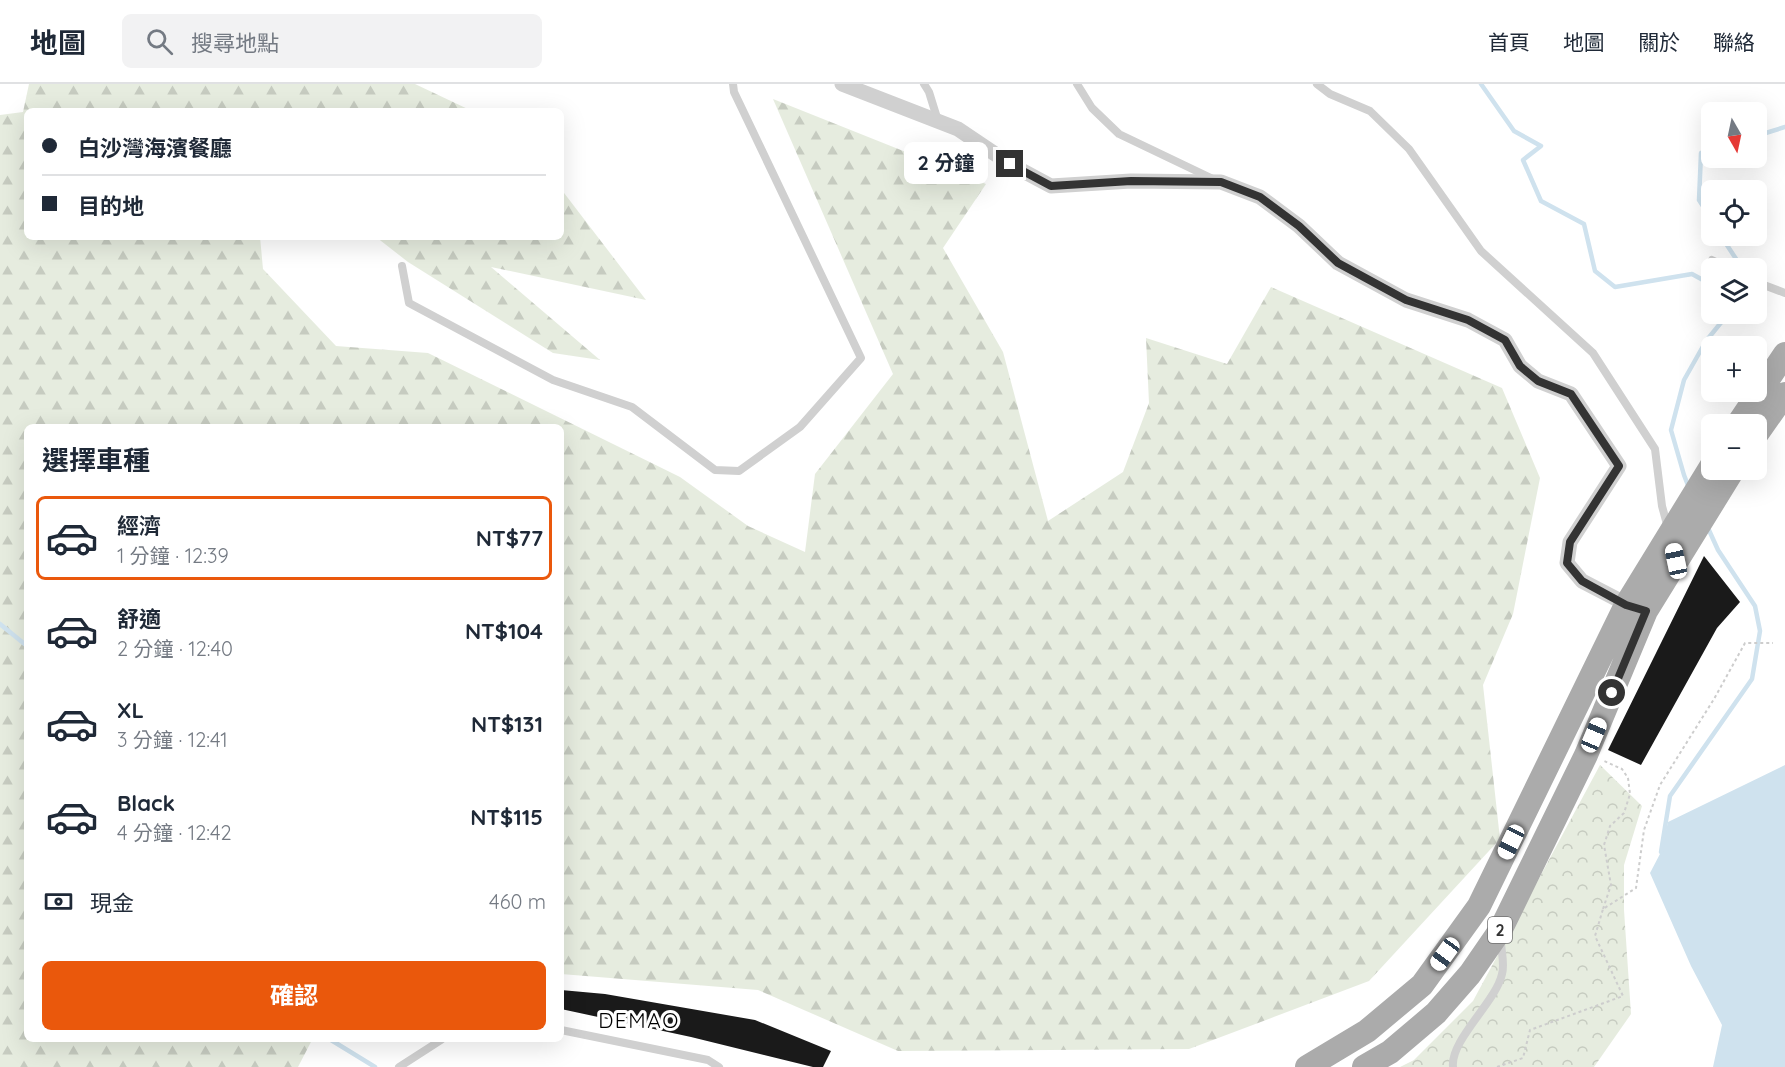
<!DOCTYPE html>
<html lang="zh-TW">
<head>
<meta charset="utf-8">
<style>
	body { margin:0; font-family:Quicksand,"Noto Sans TC",sans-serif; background:#f2f2f3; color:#1f2937; height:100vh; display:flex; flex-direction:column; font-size:22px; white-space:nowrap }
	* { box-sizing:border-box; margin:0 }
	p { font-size:20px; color:#747a83 }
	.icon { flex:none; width:33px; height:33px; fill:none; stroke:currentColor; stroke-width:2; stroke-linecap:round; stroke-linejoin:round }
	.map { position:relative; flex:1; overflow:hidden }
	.drawer { position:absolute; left:24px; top:340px; width:540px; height:618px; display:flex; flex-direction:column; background:#fff; border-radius:9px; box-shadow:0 6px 24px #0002 }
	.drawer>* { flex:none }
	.top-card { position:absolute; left:24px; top:24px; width:540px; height:132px; border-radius:9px; box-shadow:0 6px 24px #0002; display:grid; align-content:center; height:132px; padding:0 18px; background:#fff }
	.needle { width:39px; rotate:171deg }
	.controls { position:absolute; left:1701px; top:18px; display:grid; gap:12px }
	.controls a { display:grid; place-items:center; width:66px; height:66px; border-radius:9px; background:#fff; box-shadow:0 6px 24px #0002; font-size:30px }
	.end { position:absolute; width:27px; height:27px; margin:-14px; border:8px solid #333; background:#fff; box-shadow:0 0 0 3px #fff }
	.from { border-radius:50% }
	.bubble { position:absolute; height:42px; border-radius:9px; background:#fff; box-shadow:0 6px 24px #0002; font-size:20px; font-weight:700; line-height:42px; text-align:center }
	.car { position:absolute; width:18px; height:36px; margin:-18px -9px; border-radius:8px; box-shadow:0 0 4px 2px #0007; background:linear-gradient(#fff 24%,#345 0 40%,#fff 0 76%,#345 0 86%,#fff 0) }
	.top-card b { display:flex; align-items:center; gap:21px; height:57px; font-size:22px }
	.top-card b+b { border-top:2px solid #e0e1e3 }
	.top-card i { width:15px; height:15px; background:#1f2937 }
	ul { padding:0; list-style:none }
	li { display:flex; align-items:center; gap:18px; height:84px; margin:0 12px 9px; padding:0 6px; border:3px solid transparent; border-radius:9px }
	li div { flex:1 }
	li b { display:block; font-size:22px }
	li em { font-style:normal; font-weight:700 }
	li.on { border-color:#ea580c }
	li>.icon { width:54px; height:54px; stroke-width:1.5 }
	h2 { padding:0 18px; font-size:27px; line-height:72px }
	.pay { display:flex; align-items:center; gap:15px; height:66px; padding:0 18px; font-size:22px }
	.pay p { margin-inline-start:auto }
	.cta { display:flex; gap:12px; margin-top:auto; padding:12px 18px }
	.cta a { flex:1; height:69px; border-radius:9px; background:#ea580c; color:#fff; font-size:24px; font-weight:700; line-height:69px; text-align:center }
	header { display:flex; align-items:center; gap:36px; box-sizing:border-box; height:84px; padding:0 30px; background:#fff; border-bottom:2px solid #e0e1e3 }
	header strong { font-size:28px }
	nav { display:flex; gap:33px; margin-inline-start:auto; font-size:21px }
	.search { width:420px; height:54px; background:#f2f2f3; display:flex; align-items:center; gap:15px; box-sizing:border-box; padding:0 21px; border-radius:9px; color:#747a83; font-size:22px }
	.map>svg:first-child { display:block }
	.forest { fill:url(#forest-firs) }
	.park { fill:url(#park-crowns) }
	.water { fill:#cfe2ee }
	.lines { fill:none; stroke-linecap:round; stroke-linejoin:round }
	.stream { stroke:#cfe2ee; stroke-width:4.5 }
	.building { fill:#1a1a1a }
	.path { stroke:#cdcdcd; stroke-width:2; stroke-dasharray:3 3; stroke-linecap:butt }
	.service { stroke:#d0d0d0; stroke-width:8 }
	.minor { stroke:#d0d0d0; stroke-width:15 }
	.primary { stroke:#ababab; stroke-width:24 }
	.route { stroke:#333; stroke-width:8 }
	.labels { text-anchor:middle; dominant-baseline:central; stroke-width:6; stroke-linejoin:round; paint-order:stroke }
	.shield { fill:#fff; stroke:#707070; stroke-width:1.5 }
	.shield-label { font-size:16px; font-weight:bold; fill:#333 }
	.quarter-label { font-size:21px; letter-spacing:1.5px; fill:#000; stroke:#fff }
</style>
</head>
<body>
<header>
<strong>地圖</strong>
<div class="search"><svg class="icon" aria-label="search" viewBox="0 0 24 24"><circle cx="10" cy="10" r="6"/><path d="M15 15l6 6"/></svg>搜尋地點</div>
<nav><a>首頁</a><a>地圖</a><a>關於</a><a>聯絡</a></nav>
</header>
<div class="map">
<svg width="1785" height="983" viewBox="0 0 1785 983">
	<defs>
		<pattern id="forest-firs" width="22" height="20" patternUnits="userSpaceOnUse" patternTransform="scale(1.5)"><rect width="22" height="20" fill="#e6ecdf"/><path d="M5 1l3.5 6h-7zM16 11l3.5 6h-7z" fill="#c6cbc0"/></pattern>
		<pattern id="park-crowns" width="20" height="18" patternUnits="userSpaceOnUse" patternTransform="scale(1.5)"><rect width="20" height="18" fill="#e6ecdf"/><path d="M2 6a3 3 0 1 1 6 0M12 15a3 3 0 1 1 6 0" fill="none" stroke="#c6cbc0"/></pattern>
	</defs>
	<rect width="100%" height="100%" fill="#fff"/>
	<path class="forest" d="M29 0H415L472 27H27V153H260L263 185 336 262 428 269 680 393 748 442 805 468 815 390 893 290 773 15 986 100 943 164 1003 268 1048 437 1123 388 1149 319 1146 254 1227 280 1271 203 1502 304 1540 394 1513 530 1483 601 1500 755 1369 897 1189 965 898 967 758 906 561 890V344H27V956H312L298 983H0V31L23 28Z
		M561 105 646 216 491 183 600 276 553 269 408 178 376 153H561Z"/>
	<path class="park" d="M1600 681 1642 722 1624 781V826L1631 930 1594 983H1400L1414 976 1473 917Z"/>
	<path class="water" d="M1785 681V983H1713L1722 941 1691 882 1650 789 1661 768 1668 738Z"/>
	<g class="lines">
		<path class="stream" d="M1481 0 1514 47 1541 62 1523 76 1541 117 1584 140 1595 187 1615 203 1692 190 1712 201
			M1756 52 1785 43
			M1712 66 1701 69 1699 116 1712 136
			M1721 152 1742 184
			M1689 404 1684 391 1671 346 1684 296 1706 257 1728 230
			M0 540 27 562
			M1661 768 1670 712 1752 595 1760 547 1755 522 1718 466 1708 444
			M331 956 375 983"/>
	</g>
	<path class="building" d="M1704 472 1740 518 1717 544 1641 681 1608 666Z
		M561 906 605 910 755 936 831 967 823 983H813L691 953 561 925Z"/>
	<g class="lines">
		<path class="path" d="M1603 825 1611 801 1604 761 1610 742 1624 729 1630 710 1628 694 1622 685 1604 677
			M1497 983 1523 974 1530 946 1623 912 1595 852 1603 825 1636 804 1644 746 1660 701 1714 615 1745 559H1773"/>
		<path class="service" d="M924 0 929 8 938 37
			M1077 0 1092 24 1119 50 1211 94
			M1317 0 1330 10 1370 27 1409 65 1481 167 1593 269 1655 365 1662 422 1668 444
			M1712 176 1729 184
			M402 182 409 219 553 296 632 323 715 386 739 387 800 343 861 274 734 8 733 0
			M1756 198 1785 209
			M561 946 708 976 719 983
			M399 983 441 956
			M1453 983C1450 956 1496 918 1502 890 1505 880 1501 867 1501 857"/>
		<path class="minor" d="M842 0 958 45 1010 80 1051 102 1131 97 1221 98 1260 113 1299 142 1338 179 1406 216 1468 236 1505 256 1520 282 1538 297 1571 310 1619 382 1570 458 1567 479 1582 497 1632 523"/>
		<path class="primary" d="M1738 340 1785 270
			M1756 351 1785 310
			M1307 983 1367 947 1422 901 1479 822 1626 521 1712 381
			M1364 983 1390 968 1436 929 1470 890 1501 845 1586 671 1646 527 1733 386"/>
	</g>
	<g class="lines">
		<path class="route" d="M1010 80 1051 102 1131 97 1221 98 1260 113 1299 142 1338 179 1406 216 1468 236 1505 256 1520 282 1538 297 1571 310 1619 382 1570 458 1567 479 1582 497 1626 521 1646 527 1612 609"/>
	</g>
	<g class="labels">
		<rect class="shield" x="1488" y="833" width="24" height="26" rx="4.5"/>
		<g class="shield-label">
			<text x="1500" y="846">2</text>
		</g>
		<g class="quarter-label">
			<text x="639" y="936">DEMAO</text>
		</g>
	</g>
</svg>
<div class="controls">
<a><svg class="needle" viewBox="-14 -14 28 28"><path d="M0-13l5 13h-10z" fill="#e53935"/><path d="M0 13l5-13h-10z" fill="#747a83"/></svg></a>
<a><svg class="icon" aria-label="locate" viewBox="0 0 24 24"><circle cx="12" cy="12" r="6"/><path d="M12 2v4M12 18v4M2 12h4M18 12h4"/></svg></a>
<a><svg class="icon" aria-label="layers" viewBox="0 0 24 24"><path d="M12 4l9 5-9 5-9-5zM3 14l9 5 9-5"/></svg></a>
<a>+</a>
<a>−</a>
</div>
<i class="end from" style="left:1612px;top:609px"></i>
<i class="end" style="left:1010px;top:80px"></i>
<div class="bubble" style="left:904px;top:58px;width:84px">2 分鐘</div>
<i class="car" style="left:1676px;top:477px;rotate:348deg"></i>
<i class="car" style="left:1594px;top:651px;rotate:23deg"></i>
<i class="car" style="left:1511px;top:758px;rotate:206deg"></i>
<i class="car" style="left:1445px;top:870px;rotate:216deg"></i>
<div class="top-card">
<b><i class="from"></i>白沙灣海濱餐廳</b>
<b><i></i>目的地</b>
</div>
<section class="drawer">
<h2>選擇車種</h2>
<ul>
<li class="on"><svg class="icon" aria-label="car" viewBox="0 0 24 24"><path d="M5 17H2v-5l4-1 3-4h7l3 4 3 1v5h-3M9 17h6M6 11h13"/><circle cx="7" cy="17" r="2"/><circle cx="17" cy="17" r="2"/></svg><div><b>經濟</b><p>1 分鐘 · 12:39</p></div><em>NT$77</em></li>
<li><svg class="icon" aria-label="car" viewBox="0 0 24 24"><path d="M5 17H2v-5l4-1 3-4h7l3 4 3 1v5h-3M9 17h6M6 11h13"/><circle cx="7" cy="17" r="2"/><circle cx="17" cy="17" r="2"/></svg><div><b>舒適</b><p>2 分鐘 · 12:40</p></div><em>NT$104</em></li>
<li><svg class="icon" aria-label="car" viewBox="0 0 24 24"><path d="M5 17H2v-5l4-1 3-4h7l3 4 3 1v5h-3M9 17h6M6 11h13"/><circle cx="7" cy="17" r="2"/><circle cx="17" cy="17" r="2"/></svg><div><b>XL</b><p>3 分鐘 · 12:41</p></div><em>NT$131</em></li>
<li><svg class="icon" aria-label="car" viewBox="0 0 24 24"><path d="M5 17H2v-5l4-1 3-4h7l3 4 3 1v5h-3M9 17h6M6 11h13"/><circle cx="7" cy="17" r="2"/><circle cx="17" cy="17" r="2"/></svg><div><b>Black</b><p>4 分鐘 · 12:42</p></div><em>NT$115</em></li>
</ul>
<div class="pay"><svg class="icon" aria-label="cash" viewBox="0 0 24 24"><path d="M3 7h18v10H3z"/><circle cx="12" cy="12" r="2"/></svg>現金<p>460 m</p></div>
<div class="cta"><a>確認</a></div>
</section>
</div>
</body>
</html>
